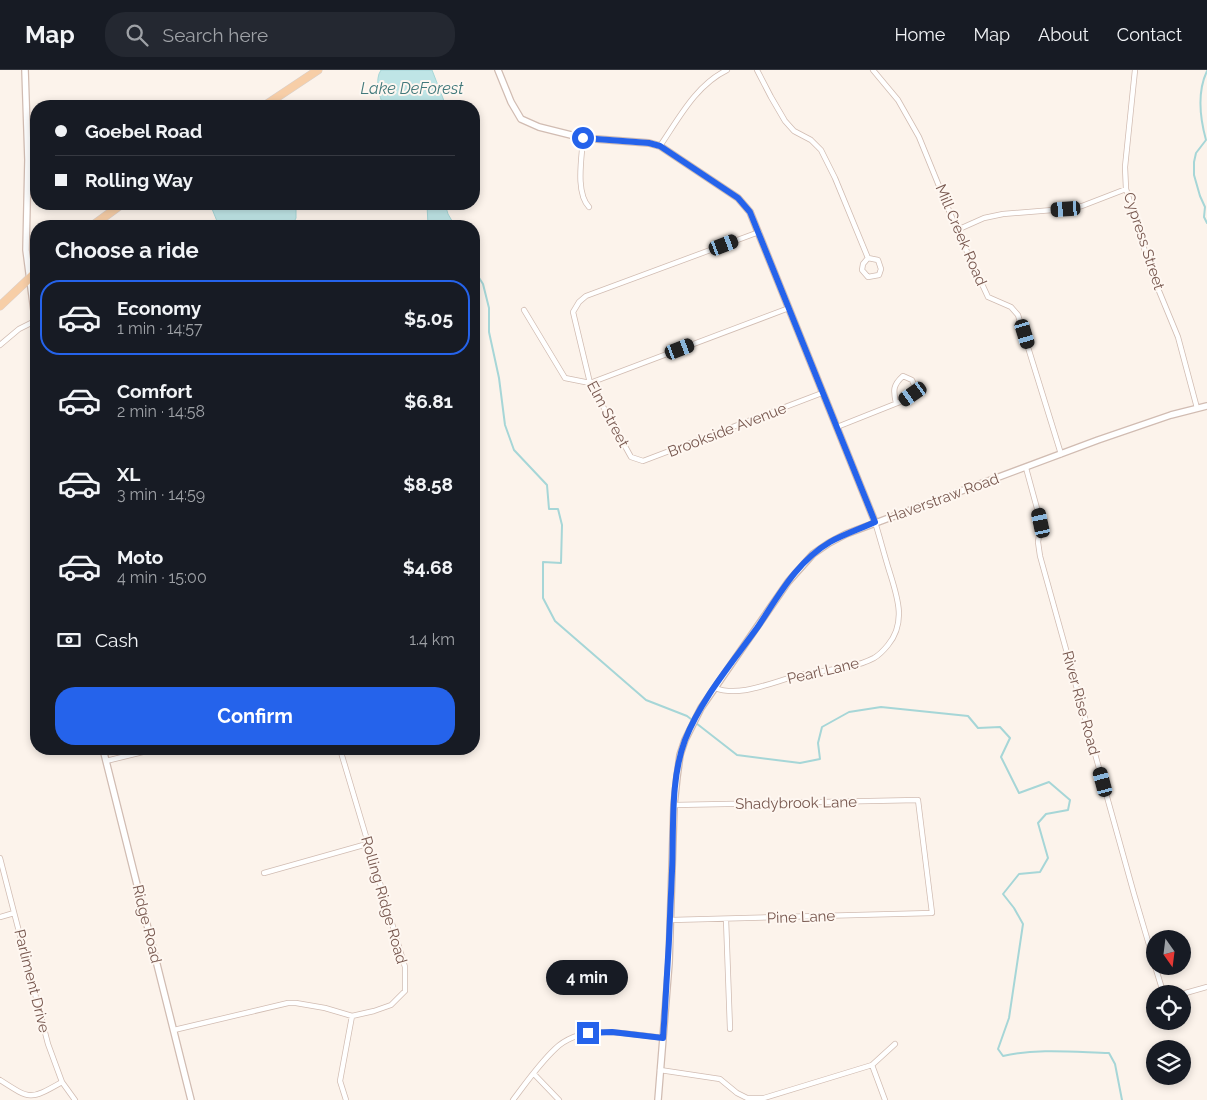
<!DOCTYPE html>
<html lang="en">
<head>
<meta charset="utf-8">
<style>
	body { margin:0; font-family:Raleway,sans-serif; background:#242831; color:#f1f3f6; height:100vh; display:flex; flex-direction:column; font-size:19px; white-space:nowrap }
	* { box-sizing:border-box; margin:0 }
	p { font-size:16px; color:#9ea1a6 }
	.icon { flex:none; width:28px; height:28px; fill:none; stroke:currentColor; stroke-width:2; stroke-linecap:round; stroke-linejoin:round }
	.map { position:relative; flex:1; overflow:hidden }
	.side { position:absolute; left:30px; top:150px; width:450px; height:535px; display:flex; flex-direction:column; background:#171b24; border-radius:20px; box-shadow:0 2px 8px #0003 }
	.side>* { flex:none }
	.banner { position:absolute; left:30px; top:30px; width:450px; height:110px; border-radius:20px; box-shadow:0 2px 8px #0003; display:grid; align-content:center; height:110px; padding:0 25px; background:#171b24 }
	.needle { width:32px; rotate:166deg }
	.controls { position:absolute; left:1146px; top:860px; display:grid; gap:10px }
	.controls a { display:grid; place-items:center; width:45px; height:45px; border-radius:50%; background:#171b24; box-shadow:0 2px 8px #0003; font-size:25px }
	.end { position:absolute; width:22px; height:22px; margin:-11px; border:6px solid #2563eb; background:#fff; box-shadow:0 0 0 2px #fff }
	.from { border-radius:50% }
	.bubble { position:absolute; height:35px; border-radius:18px; background:#171b24; box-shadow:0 2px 8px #0003; font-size:16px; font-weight:700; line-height:35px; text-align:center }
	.car { position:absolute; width:15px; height:30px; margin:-15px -8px; border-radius:6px; box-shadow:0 0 4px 1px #0007; background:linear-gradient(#222 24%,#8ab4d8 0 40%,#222 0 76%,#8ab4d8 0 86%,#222 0) }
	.banner b { display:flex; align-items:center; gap:18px; height:48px; font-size:19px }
	.banner b+b { border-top:1px solid #363941 }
	.banner i { width:12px; height:12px; background:#f1f3f6 }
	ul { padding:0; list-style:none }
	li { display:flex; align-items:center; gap:15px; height:75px; margin:0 10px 8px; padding:0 15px; border:2px solid transparent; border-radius:20px }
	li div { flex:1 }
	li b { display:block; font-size:19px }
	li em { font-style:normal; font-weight:700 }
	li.on { border-color:#2563eb }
	li>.icon { width:45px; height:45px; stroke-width:1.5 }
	h2 { padding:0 25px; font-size:22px; line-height:60px }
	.pay { display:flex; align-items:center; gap:12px; height:55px; padding:0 25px; font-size:19px }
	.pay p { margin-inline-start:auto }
	.action { display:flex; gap:10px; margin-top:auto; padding:10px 25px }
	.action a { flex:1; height:58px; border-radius:20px; background:#2563eb; color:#fff; font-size:20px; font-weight:700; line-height:58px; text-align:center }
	header { display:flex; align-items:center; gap:30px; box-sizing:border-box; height:70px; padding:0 25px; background:#171b24; border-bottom:1px solid #363941 }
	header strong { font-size:24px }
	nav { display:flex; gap:28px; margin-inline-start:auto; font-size:18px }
	.search { width:350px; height:45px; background:#242831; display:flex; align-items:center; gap:12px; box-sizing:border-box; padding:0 18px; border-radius:20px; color:#9ea1a6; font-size:19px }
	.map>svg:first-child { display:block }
	.water { fill:#bfe5e6; stroke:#a6d6d7 }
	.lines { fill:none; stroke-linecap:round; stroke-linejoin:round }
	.stream { stroke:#a6d6d7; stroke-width:2 }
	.minor-casing { stroke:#d1bcb2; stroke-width:6 }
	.tertiary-casing { stroke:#d1bcb2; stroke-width:8 }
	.primary-casing { stroke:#d9d0cd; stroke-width:9 }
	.minor { stroke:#fff; stroke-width:4.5 }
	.tertiary { stroke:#fff; stroke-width:5.5 }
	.primary { stroke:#f7cea7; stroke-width:8 }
	.route { stroke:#2563eb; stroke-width:6 }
	.labels { text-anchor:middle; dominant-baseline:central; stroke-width:4; stroke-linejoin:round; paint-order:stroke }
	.street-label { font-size:15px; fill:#77574e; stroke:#fef7f1 }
	.water-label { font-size:16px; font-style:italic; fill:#42797b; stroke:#fef7f1 }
</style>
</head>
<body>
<header>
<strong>Map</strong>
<div class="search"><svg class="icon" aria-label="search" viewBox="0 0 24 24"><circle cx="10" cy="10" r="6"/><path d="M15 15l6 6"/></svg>Search here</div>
<nav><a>Home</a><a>Map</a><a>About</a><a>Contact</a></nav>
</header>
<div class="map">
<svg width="1207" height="1030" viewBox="0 0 1207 1030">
	<rect width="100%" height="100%" fill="#fcf3eb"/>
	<path class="water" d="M381 0H432L446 36H383C380 26 374 10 381 0Z
		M210 134H296V148L292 156H219Z
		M427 134H445L448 144 455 156H428Z"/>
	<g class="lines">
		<path class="stream" d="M1207 1C1197 22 1200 48 1206 70L1196 83 1194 92V105L1200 126 1205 137 1204 147 1207 153
			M474 200 483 214 489 238V262L499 308 505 355 514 380 547 415 549 439H558L562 455 561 493 543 492V528L555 551 646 630 687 646 737 685 800 693 820 689 818 673 822 657 849 642 881 637 968 646 978 658 1000 657 1010 668 1001 687 1019 723 1049 712 1070 730 1068 740 1046 744 1038 753 1048 788 1040 802 1019 804 1003 824 1014 838 1023 854 1009 948 998 979 1003 986C1037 978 1074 982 1109 983L1115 994 1122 1030"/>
		<defs>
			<path id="minor" d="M757 0 771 27 785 51 794 61 811 70 821 80 835 108 868 188
				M873 0 898 30 919 67 957 160 988 227 1011 237 1018 245 1061 384
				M1135 0 1125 97 1126 119 1152 204 1178 267 1197 338
				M583 68C582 87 575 122 589 137
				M660 76C679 48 696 15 727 0
				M957 160 984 148 1003 144 1065 139 1082 136 1126 119
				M759 162 586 226 579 232 573 242 590 313 631 387 643 391 822 323
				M868 188 878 190 881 199 879 205 868 207 862 200 863 194Z
				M524 240 565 308 590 313 789 238
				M0 275 19 259 35 251
				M837 357 905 330 913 325 915 317 912 310 903 306C893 315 893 320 896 333
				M1026 398 1041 453 1038 472 1040 486 1134 824 1155 895
				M715 618C741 628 774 611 800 605 824 599 851 600 874 588 879 585 884 580 888 575 907 552 897 526 889 500 884 484 880 468 875 452
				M106 691 155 679
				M0 788 48 974 62 1012 75 1030
				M264 803 367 774
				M0 847 14 843
				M726 849 730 959
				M671 850 932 843 918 730 674 735
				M1155 896 1163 922 1166 924
				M1182 924 1207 917
				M174 960 288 933H296L325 938 352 946 374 941 391 935 405 921V897L340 679
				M872 995 885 1030
				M660 1000 720 1009 737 1023 747 1028H764L872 995 895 974
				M534 1004 559 1030
				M0 1010C31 1030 30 1030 62 1012
				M346 1030 340 1011 352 946
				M513 1030C526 1013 539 994 555 979 583 952 628 964 663 968"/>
			<path id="tertiary" d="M25 0 28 90 26 180 36 256
				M498 0 511 32 521 49 539 57 583 68 649 73 660 76 738 128 750 142 875 452
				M103 679 191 1030
				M658 1030 669 893 674 735 677 707 680 685 685 670 701 638 788 512 813 484 829 473 846 464 1098 370 1171 345 1207 336"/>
			<path id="primary" d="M264 36 318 0
				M92 156 122 134
				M0 236 36 202"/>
		</defs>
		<use href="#minor" class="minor-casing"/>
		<use href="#tertiary" class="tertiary-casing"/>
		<use href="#primary" class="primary-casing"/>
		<use href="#minor" class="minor"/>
		<use href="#tertiary" class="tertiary"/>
		<use href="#primary" class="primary"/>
	</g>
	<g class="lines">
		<path class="route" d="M583 68 649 73 660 76 738 128 750 142 875 452C860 459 844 464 830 472 796 492 778 527 757 558 732 593 701 629 685 670 670 710 674 758 672 801 670 857 667 912 663 968L612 962 588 963"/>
	</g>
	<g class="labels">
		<g class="street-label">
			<text transform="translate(961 165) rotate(67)">Mill Creek Road</text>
			<text transform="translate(1144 171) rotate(72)">Cypress Street</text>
			<text transform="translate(608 344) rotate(62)">Elm Street</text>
			<text transform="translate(727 360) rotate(-21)">Brookside Avenue</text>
			<text transform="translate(943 428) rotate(-20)">Haverstraw Road</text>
			<text transform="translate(823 601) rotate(-13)">Pearl Lane</text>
			<text transform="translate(1081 633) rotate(75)">River Rise Road</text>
			<text transform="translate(796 733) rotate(-1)">Shadybrook Lane</text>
			<text transform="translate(384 830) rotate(74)">Rolling Ridge Road</text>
			<text transform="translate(801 847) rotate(-2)">Pine Lane</text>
			<text transform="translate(147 854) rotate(76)">Ridge Road</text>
			<text transform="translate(32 911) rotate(76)">Parliment Drive</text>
		</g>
		<g class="water-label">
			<text x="412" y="18">Lake DeForest</text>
		</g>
	</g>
</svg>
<div class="controls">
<a><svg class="needle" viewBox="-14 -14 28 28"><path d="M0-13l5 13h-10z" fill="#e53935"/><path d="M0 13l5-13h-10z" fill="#9ea1a6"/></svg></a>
<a><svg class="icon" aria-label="locate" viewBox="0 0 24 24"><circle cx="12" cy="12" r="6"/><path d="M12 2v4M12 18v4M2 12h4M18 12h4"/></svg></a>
<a><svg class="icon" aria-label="layers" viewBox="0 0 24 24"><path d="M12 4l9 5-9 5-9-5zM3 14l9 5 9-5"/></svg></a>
</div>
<i class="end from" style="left:583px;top:68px"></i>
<i class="end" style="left:588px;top:963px"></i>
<div class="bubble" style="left:546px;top:890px;width:82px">4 min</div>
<i class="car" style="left:1066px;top:139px;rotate:266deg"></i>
<i class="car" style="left:724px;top:175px;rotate:69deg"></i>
<i class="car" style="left:1025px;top:264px;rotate:163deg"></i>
<i class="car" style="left:680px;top:279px;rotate:69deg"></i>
<i class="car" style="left:913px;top:324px;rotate:235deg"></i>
<i class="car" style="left:1041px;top:453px;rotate:348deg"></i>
<i class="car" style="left:1103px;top:712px;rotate:345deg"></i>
<div class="banner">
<b><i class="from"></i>Goebel Road</b>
<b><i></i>Rolling Way</b>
</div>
<section class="side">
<h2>Choose a ride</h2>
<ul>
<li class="on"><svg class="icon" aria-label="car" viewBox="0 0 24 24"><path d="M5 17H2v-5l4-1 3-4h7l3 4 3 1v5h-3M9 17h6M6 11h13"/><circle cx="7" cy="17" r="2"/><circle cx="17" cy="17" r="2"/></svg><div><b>Economy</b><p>1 min · 14:57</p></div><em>$5.05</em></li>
<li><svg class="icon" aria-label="car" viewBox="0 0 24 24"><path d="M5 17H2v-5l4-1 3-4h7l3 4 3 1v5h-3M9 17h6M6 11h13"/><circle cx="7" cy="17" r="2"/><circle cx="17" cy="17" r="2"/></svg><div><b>Comfort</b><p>2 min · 14:58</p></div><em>$6.81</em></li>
<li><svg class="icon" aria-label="car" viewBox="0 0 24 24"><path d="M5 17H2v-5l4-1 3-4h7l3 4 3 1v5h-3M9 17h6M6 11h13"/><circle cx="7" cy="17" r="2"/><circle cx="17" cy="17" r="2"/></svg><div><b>XL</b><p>3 min · 14:59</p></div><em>$8.58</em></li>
<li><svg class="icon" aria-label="car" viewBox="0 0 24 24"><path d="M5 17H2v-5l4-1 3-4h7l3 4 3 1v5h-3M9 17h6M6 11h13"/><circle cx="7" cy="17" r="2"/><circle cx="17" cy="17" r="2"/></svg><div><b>Moto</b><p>4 min · 15:00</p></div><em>$4.68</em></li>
</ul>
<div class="pay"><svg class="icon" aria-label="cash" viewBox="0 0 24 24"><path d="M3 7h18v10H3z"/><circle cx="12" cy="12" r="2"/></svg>Cash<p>1.4 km</p></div>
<div class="action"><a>Confirm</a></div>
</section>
</div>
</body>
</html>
